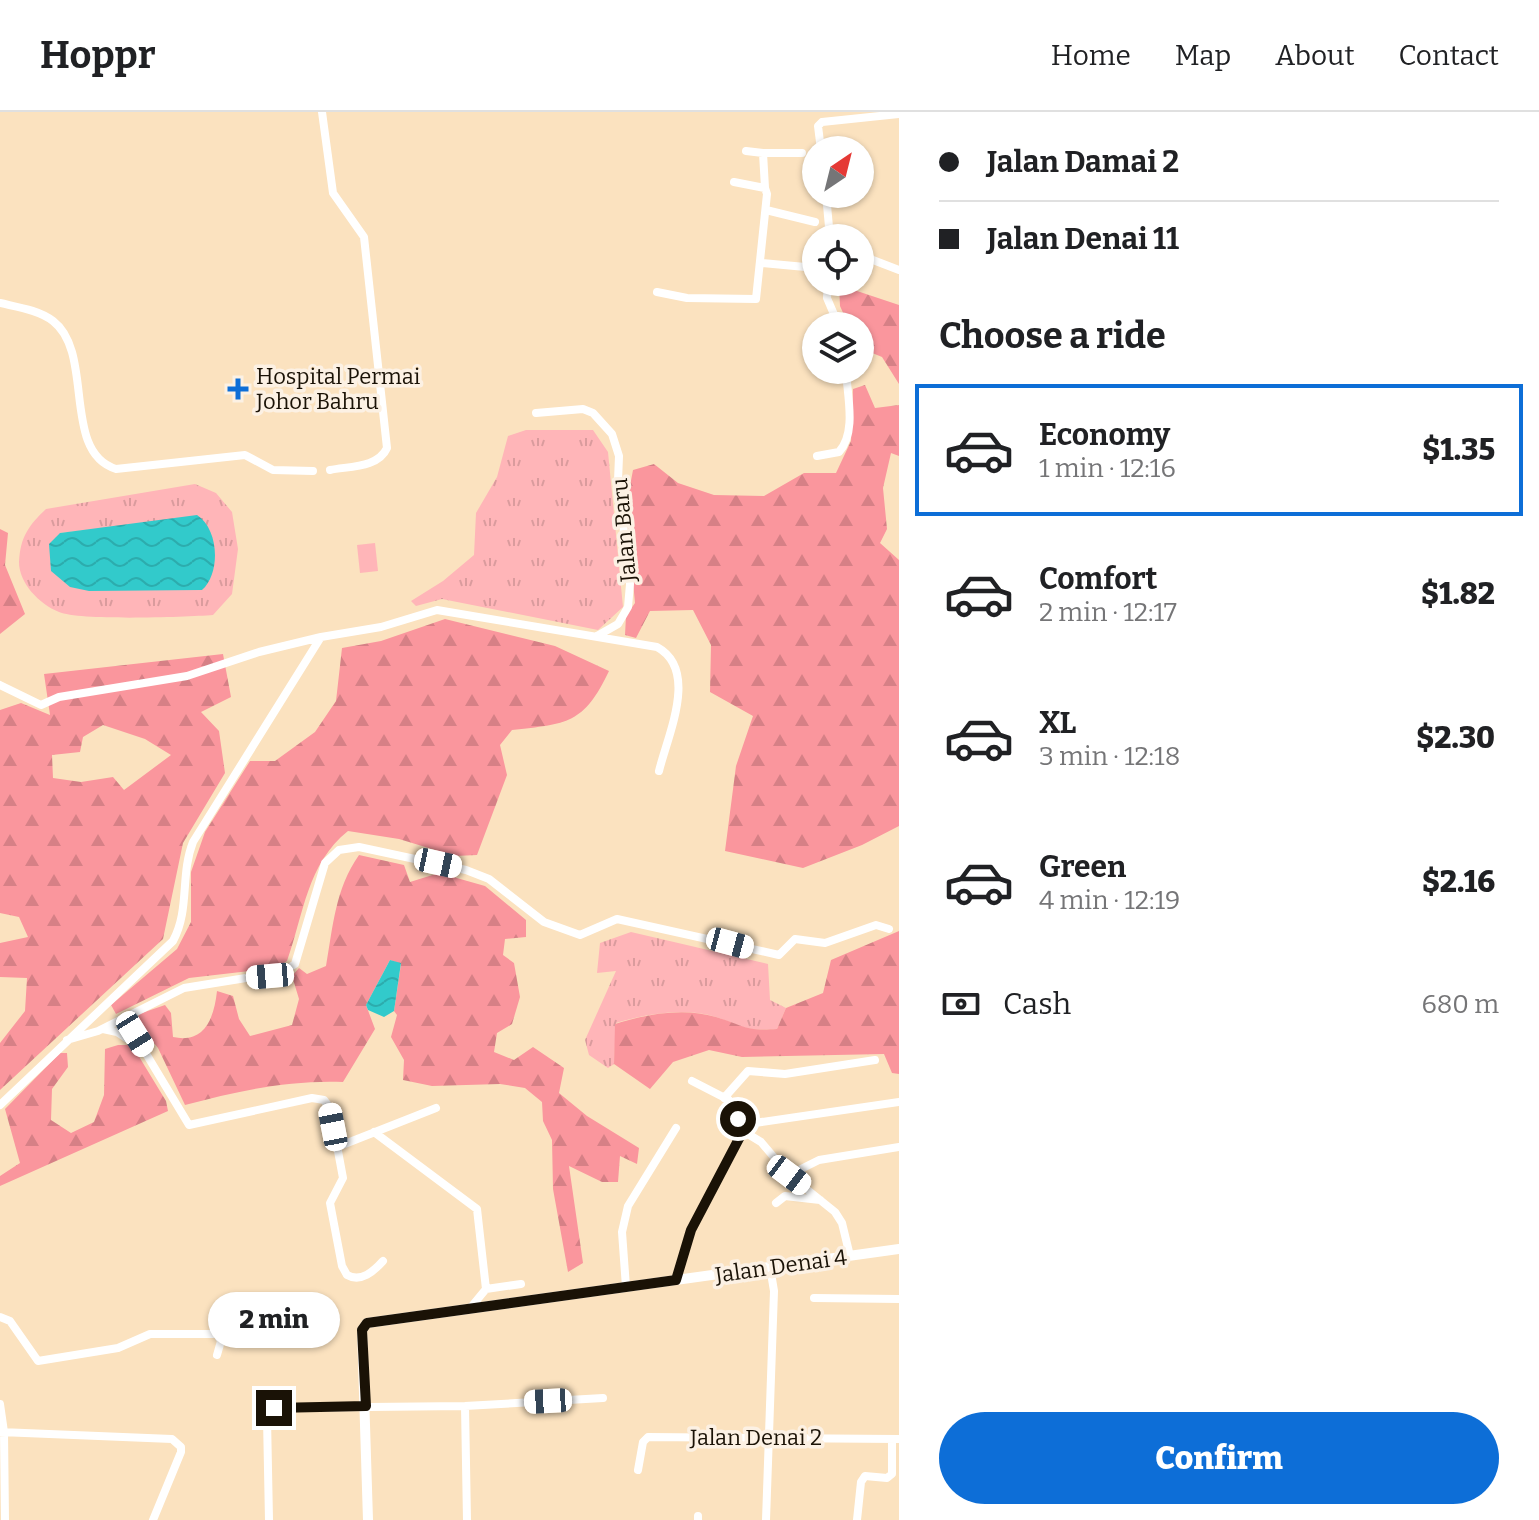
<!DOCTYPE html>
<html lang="en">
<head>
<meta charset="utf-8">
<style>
	body { margin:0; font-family:Bitter,serif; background:#f6f6f6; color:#202124; height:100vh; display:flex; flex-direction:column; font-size:30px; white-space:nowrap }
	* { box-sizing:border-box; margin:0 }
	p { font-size:26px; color:#757577 }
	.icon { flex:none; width:44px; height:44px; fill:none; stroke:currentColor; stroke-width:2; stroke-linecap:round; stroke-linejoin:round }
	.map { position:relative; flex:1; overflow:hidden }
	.side { display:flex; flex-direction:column; background:#fff; width:640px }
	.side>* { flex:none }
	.hud { display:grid; align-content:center; height:176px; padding:0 40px; background:#fff }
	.needle { width:52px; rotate:35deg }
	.tools { position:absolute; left:802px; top:24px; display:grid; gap:16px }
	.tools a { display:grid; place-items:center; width:72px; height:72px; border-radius:50%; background:#fff; box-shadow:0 2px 6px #0004; font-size:40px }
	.end { position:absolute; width:36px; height:36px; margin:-18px; border:10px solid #1a1206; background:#fff; box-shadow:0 0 0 4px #fff }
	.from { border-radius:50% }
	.bubble { position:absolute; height:56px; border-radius:28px; background:#fff; box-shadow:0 2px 6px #0004; font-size:26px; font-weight:800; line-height:56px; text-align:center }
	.car { position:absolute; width:24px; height:48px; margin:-24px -12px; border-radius:10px; box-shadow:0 0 6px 2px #0007; background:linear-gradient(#fff 24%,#345 0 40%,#fff 0 76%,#345 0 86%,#fff 0) }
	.hud b { display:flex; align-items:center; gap:28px; height:76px; font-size:30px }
	.hud b+b { border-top:2px solid #e0e0e0 }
	.hud i { width:20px; height:20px; background:#202124 }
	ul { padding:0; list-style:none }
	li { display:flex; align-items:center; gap:24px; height:132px; margin:0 16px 12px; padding:0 24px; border:4px solid transparent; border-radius:0px }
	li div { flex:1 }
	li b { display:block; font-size:30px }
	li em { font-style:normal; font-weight:800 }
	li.active { border-color:#0d6ed7 }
	li>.icon { width:72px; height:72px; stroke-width:1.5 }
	h2 { padding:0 40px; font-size:36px; line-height:96px }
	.pay { display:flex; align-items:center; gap:20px; height:88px; padding:0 40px; font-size:30px }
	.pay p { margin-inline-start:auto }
	.cta { display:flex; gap:16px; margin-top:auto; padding:16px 40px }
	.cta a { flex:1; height:92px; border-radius:48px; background:#0d6ed7; color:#fff; font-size:32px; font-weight:800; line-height:92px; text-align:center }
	header { display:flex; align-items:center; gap:48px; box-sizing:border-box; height:112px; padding:0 40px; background:#fff; border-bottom:2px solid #e0e0e0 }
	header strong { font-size:38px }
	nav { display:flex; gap:44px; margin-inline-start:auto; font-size:28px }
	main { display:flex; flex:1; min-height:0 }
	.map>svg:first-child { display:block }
	.grass { fill:url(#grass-tufts); fill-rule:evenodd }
	.forest { fill:url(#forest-firs); fill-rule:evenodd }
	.pitch { fill:#ffb5b8 }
	.water { fill:url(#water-waves) }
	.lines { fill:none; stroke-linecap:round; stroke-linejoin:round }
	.minor { stroke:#fff; stroke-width:8 }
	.tertiary { stroke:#fff; stroke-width:10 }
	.route { stroke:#1a1206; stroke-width:10 }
	.poi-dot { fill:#0d6ed7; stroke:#fcf1e4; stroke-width:3 }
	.labels { text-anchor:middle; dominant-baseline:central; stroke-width:7; stroke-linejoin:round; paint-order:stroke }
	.poi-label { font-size:22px; fill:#1a1206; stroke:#fcf1e4; text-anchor:start }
	.street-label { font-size:22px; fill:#1a1206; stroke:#fcf1e4 }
</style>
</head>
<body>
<header>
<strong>Hoppr</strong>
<nav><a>Home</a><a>Map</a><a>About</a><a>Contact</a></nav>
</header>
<main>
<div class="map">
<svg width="899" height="1408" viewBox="0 0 899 1408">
	<defs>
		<pattern id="grass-tufts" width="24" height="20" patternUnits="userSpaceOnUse" patternTransform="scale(2)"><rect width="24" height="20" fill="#ffb5b8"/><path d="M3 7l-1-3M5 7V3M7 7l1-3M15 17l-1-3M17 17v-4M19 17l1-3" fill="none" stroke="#da9b9d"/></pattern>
		<pattern id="forest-firs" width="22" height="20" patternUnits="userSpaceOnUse" patternTransform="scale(2)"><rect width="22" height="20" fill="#fa969d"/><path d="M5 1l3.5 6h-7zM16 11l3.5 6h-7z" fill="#d68086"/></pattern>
		<pattern id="water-waves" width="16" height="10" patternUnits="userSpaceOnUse" patternTransform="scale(2)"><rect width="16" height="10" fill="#32cacb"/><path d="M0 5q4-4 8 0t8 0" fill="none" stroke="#2cacad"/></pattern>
	</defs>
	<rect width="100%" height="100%" fill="#fbe2bf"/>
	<path class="grass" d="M526 318H593L608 340 623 495 598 518 442 487 416 494 411 489 443 469 474 443 476 401 497 365 508 324Z
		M195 372 216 381 232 400 238 437 232 482 213 503C186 505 80 509 59 500 39 492 19 471 19 450 20 425 29 413 46 397ZM105 416 202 478 70 475 60 421Z
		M631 820 768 852 770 888 786 896 777 917C742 919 746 915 716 905 685 895 646 902 616 911L614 952 608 956 589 943 585 928 616 859 597 861 600 831Z"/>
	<path class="forest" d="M839 173 899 193V272L882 245 860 236V214H849L840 194Z
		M865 273 875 296 899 293V344L891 341 883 376 887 417 880 431 899 448V714L862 733 803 756 725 739 736 654 753 604 710 580 711 533 693 498 650 499 636 526 625 523 626 504 635 491 626 395 633 358 654 352 678 371 714 383 764 384 804 361H836L851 329 853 277Z
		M0 417 8 421 5 453 25 502 0 522Z
		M445 507 555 534 609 559C584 612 567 612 512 618L500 633 507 663 477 743 455 744 399 727 348 719C307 752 304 801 287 849L276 856 189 866 116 902 111 893 177 837 191 810V760L205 720 250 649H275L315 620 336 589 342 536 381 529Z
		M223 542 231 585 201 600 219 619 225 661 183 731 163 827 0 978V931L25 899 27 866 0 865V831L28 825 19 805 0 801V598L21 591 50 603 44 562ZM103 613 145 627 171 643 124 678 113 665 81 670 53 666 52 643 80 640 83 625Z
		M359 743 404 753 410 770 439 761 485 774 526 808V825L505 827 503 843 514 851 520 885 512 912 497 921 494 940 514 948 533 935 564 956 559 981 587 1004 639 1036 637 1052 620 1044 618 1070H602L569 1054 583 1151 568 1160 553 1077 552 1028 543 1009 542 990 525 976 500 972 432 974 403 968 404 948 391 925 397 903 394 899 401 852 390 848 366 893 375 917 343 970C288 968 238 979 185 993L158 936 137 910 139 902 165 893 171 901 173 925C205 932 214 906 217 879L233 884 239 907 250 924 292 913 299 887 292 864 299 856 307 862 326 854C333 815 335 777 359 743Z
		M899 819V962L892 961 884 942 742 945 709 938 673 950 650 977 614 952 615 912C646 902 684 895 716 905 746 914 742 919 777 917L786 896 823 881 831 848Z
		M118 933H132L166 989 168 999 0 1074V1064L20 1051 5 997 60 941H67L68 955 52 977 51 1008 71 1021 94 1010 104 983 105 937Z"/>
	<path class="pitch" d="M375 431 378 459 360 461 357 433Z"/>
	<path class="water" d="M197 403C219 417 221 461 202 478L89 479 70 475 51 459 49 432 60 421Z
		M390 848 401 851 394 899 384 905 368 898 366 893Z"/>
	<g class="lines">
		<path class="minor" d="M322 0 333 81 364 125 387 336C378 356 349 354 330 358
			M821 38 818 14 822 10 899 2
			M746 39 763 41
			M765 76 763 41H802
			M826 82 830 126
			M766 98 815 110
			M860 143 899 158
			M762 151 816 156
			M828 170 827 186 839 214
			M657 180 687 186 756 187 767 82 765 76 734 70
			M0 191C17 195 39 198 53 209 95 241 61 340 116 357L245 343 273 358 313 359
			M536 301 583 297 593 301 612 322 619 344 618 369 630 472 628 495 618 512 597 524
			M817 344 839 340C857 320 847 283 846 258
			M0 573 41 593 59 585 187 564 259 540 321 525
			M124 905 189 1013 312 986 324 988 330 996 343 1066 330 1091 342 1154 347 1163C361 1171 374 1159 383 1149
			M103 917 117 920 141 936
			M67 928 98 919 184 876 283 860 295 852 325 751 339 738 359 735 466 758 489 767 544 810 580 823 617 807 779 843 795 827 825 831 876 813 889 817
			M692 969 729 988 743 1019 761 1030 789 1063 835 1100 842 1111 850 1144
			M724 986 748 959 785 962 875 948
			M0 993 173 829C190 798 180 763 193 730L321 525 381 515 437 498 657 535C699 558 668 622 659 659
			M741 1013 899 990
			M374 1020 477 1097 486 1177 472 1194
			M337 1035 436 996
			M789 1063 819 1048 899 1035
			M776 1091 785 1084 820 1088
			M676 1168 691 1118 743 1019
			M626 1175 622 1120 628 1094 676 1016
			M486 1177 521 1172
			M814 1186 899 1187
			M0 1205 10 1209 38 1249 118 1236 150 1222H217L221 1229 217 1243
			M0 1292 4 1320 5 1408
			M465 1294 467 1408
			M0 1320 172 1327 181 1335V1340L153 1408
			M638 1358 643 1330 648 1325 899 1327
			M269 1408 267 1306 274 1296 465 1294 603 1286
			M698 1408V1404
			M766 1408 774 1179 770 1155
			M857 1408 861 1370 865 1364 887 1366 892 1362V1327"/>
		<path class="tertiary" d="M368 1408 362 1218 367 1211 899 1137"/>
	</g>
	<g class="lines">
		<path class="route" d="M274 1296 366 1294 362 1218 367 1211 676 1168 691 1118 743 1019 738 1007"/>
	</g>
	<path class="poi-dot" d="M234 265h8v8h8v8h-8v8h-8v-8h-8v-8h8z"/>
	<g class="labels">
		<g class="poi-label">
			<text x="256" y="264">Hospital Permai<tspan x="256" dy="25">Johor Bahru</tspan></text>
		</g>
		<g class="street-label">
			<text transform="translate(624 418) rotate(-95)">Jalan Baru</text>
			<text transform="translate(781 1154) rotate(-8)">Jalan Denai 4</text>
			<text x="756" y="1325">Jalan Denai 2</text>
		</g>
	</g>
</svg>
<div class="tools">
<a><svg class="needle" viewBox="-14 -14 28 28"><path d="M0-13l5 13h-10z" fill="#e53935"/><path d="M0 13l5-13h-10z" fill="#757577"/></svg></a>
<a><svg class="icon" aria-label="locate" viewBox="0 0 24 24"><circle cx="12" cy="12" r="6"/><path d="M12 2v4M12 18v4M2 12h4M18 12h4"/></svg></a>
<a><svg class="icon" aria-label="layers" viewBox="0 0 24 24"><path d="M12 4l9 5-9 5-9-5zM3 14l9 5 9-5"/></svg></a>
</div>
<i class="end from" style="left:738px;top:1007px"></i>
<i class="end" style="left:274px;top:1296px"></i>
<div class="bubble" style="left:208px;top:1180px;width:132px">2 min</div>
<i class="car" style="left:438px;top:751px;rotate:102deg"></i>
<i class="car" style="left:730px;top:831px;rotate:105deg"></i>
<i class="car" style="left:270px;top:864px;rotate:265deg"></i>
<i class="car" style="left:135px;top:922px;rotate:148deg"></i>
<i class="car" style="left:333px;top:1015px;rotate:349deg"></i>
<i class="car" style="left:789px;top:1063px;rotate:127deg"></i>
<i class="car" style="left:548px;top:1289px;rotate:267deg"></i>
</div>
<section class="side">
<div class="hud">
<b><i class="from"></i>Jalan Damai 2</b>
<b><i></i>Jalan Denai 11</b>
</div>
<h2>Choose a ride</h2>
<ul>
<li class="active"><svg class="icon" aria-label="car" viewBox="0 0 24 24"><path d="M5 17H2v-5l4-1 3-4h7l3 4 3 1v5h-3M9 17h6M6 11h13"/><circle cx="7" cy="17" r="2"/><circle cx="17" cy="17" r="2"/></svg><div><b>Economy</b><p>1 min · 12:16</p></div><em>$1.35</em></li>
<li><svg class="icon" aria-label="car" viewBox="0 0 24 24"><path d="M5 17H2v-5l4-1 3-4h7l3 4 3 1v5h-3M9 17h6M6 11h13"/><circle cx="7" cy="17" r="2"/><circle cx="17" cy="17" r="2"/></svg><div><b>Comfort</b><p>2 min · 12:17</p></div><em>$1.82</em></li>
<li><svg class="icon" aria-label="car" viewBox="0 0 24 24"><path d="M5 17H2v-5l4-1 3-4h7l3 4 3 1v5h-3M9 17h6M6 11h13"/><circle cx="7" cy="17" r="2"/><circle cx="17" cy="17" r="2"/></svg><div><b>XL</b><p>3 min · 12:18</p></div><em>$2.30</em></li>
<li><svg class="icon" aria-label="car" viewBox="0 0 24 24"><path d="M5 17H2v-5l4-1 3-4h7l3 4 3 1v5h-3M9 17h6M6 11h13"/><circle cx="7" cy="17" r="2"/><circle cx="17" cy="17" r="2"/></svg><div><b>Green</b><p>4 min · 12:19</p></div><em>$2.16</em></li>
</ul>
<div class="pay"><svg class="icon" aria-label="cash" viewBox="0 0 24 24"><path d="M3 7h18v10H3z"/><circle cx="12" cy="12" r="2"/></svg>Cash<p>680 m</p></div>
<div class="cta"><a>Confirm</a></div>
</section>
</main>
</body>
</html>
